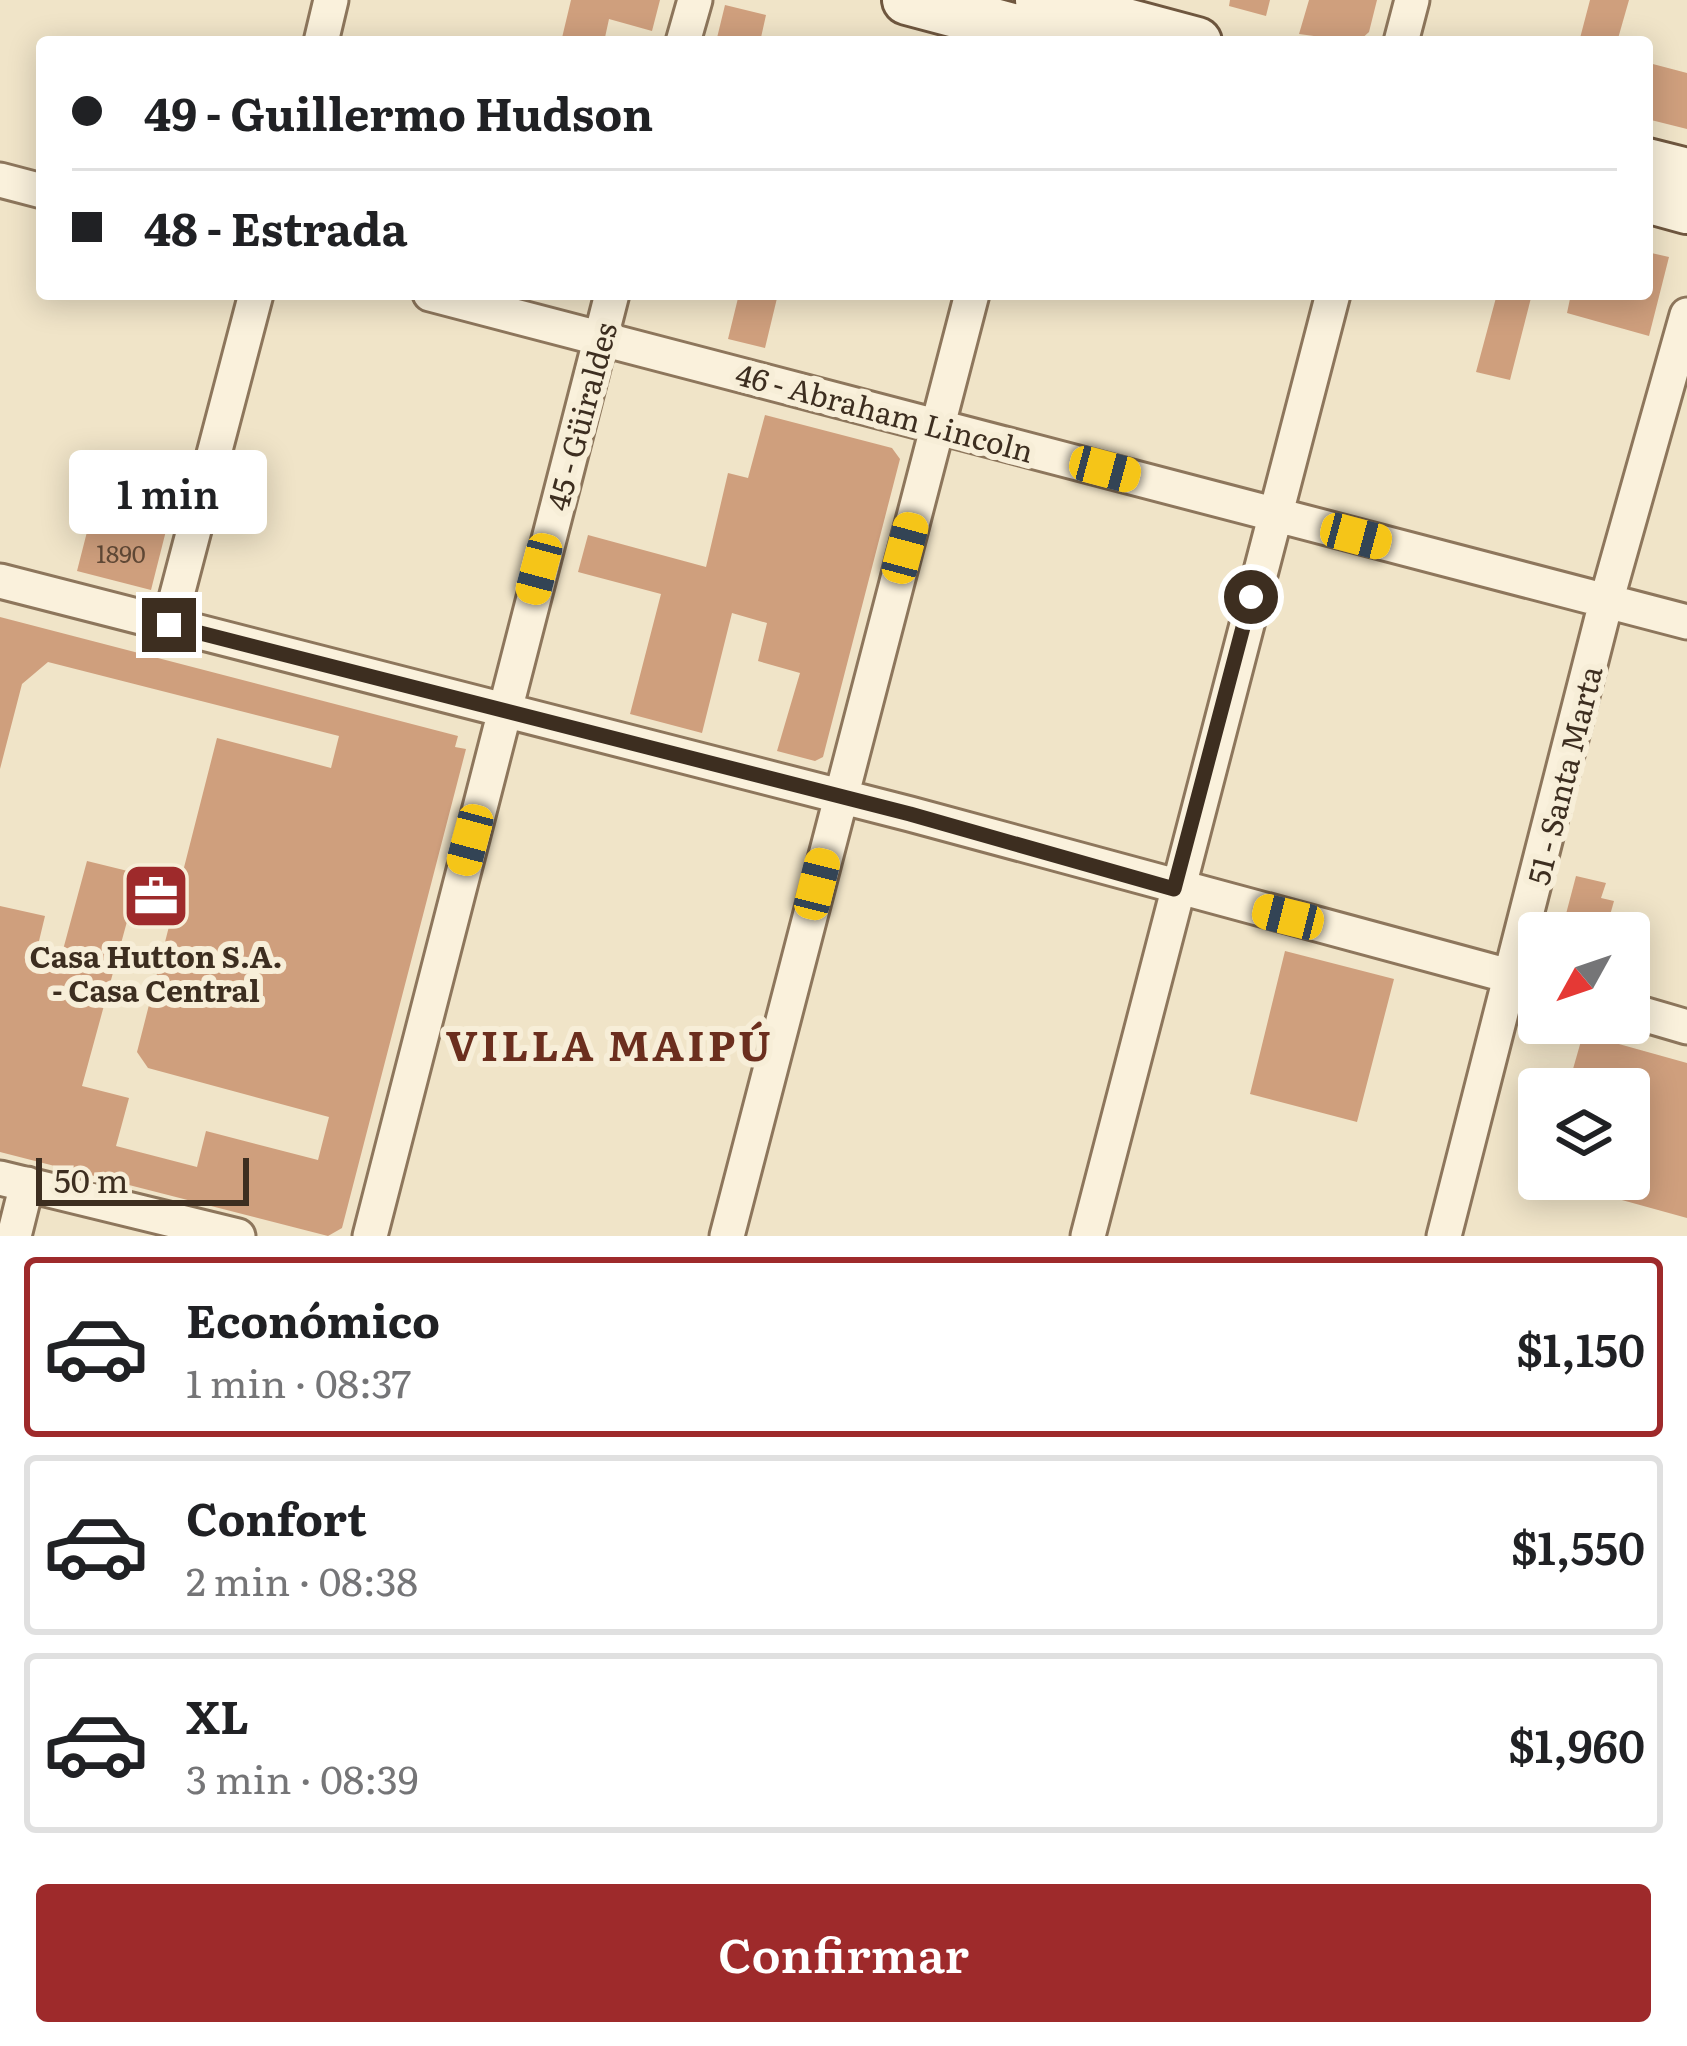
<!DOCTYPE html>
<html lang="es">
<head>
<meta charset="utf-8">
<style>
	body { margin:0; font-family:Literata,serif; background:#f2f2f2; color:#202124; height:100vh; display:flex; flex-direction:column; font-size:45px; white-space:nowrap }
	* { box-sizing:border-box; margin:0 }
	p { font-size:39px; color:#757577 }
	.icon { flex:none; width:66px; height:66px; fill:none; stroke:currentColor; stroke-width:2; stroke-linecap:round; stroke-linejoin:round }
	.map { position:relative; height:1236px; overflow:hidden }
	.side { display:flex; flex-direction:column; background:#fff; flex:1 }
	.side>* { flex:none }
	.top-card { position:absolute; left:36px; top:36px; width:1617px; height:264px; border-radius:12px; box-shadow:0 6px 30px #0003; display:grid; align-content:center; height:264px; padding:0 36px; background:#fff }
	.needle { width:78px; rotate:230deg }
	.controls { position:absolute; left:1518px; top:912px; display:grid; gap:24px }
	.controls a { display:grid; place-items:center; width:132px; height:132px; border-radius:12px; background:#fff; box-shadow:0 6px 30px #0003; font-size:60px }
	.scale { position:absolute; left:36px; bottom:30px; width:213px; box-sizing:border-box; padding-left:12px; border:6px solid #3d2e20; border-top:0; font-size:33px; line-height:42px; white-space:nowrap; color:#3d2e20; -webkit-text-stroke:9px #f7eed8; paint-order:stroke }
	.end { position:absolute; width:54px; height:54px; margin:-27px; border:15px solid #3d2e20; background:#fff; box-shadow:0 0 0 6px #fff }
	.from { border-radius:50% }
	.bubble { position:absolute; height:84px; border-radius:12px; background:#fff; box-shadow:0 6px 30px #0003; font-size:39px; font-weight:600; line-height:84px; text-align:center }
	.car { position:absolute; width:36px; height:72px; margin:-36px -18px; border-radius:15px; box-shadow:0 0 9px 3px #0007; background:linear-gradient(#f5c518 24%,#345 0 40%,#f5c518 0 76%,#345 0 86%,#f5c518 0) }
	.top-card b { display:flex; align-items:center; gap:42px; height:114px; font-size:45px }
	.top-card b+b { border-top:3px solid #e0e0e0 }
	.top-card i { width:30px; height:30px; background:#202124 }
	ul { padding:21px 0 0; list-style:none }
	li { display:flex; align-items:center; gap:36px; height:180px; margin:0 24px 18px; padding:0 12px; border:6px solid #e0e0e0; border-radius:12px }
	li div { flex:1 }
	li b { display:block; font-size:45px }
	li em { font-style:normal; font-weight:600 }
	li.selected { border-color:#9e2a2b }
	li>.icon { width:108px; height:108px; stroke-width:1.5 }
	.cta { display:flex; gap:24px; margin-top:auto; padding:24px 36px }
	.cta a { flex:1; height:138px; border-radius:12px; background:#9e2a2b; color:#fff; font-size:48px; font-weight:600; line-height:138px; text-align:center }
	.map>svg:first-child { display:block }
	.building { fill:#cf9f7d }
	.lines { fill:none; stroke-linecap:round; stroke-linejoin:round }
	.minor-casing { stroke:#8d765c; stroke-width:39 }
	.secondary-casing { stroke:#6f573f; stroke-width:54 }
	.minor { stroke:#faf1dc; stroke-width:33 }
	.secondary { stroke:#faf1dc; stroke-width:48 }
	.route { stroke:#3d2e20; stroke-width:15 }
	.labels { text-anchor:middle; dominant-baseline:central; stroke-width:12; stroke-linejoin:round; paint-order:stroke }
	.number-label { font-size:24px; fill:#624a37 }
	.street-label { font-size:30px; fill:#3d2e20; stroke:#f7eed8 }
	.poi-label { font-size:30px; font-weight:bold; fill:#3d2e20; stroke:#f7eed8 }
	.district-label { font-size:42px; font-weight:bold; letter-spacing:3px; fill:#6b2e1e; stroke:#f7eed8 }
</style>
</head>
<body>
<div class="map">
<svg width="1687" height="1236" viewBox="0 0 1687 1236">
	<rect width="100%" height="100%" fill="#f0e4c8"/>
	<path class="building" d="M571 0H660L652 31 609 19 604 42H561Z
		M1230 0H1270L1266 16 1229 6Z
		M1309 0H1377L1369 32 1358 42 1299 34Z
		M1590 0H1629L1617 42H1579Z
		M725 5 766 15 760 42H716Z
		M1649 63 1687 73V129L1647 119Z
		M1647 252 1669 257 1649 336 1567 313 1571 294H1647Z
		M739 294H778L765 348 728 339Z
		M1497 294H1532L1510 380 1476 372Z
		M765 415 892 448 900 459 823 757 815 761 777 751 800 673 758 661 767 623 732 613 702 733 630 714 661 594 578 572 588 535 706 567 728 473 748 478Z
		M136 494 173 503 151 590 77 571 89 524 127 533Z
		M0 617 458 736 455 747 466 749 342 1228 328 1236 0 1152V906L45 916 33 966 57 972 87 861 140 874 82 1086 129 1098 116 1146 197 1167 206 1131 318 1160 329 1117 148 1068 137 1052 217 738 331 768 339 736 48 662 22 684 0 769Z
		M1576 876 1606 883 1601 898 1614 901 1605 933H1561Z
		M1285 951 1394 979 1357 1122 1250 1094Z
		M1583 1034 1687 1063V1218L1582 1189 1585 1179H1629V1089L1569 1083Z"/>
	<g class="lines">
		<defs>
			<path id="minor" d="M321 42 331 0
				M683 42 695 0
				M1401 42 1412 0
				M0 180 42 191
				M430 294 1687 622
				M0 581 910 814 1539 984
				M169 625 256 294
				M1629 1010 1687 1027
				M0 1178 238 1236
				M14 1236 27 1184
				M370 1236 612 294
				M727 1236 972 294
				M1088 1236 1333 294
				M1444 1236 1606 602 1687 315"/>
			<path id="secondary" d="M907 0 1065 42
				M1040 0 1197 42
				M1647 163 1687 173
				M1647 198 1687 209"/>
		</defs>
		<use href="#minor" class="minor-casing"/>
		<use href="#secondary" class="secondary-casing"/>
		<use href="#minor" class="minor"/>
		<use href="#secondary" class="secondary"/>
	</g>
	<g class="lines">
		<path class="route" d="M169 625 910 814 1174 889 1251 597"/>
	</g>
	<defs>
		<symbol id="office-square" viewBox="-11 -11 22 22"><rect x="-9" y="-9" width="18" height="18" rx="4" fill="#9e2a2b" stroke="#f7eed8"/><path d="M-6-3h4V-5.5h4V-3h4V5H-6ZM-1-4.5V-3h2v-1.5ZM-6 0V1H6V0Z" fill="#fff"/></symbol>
	</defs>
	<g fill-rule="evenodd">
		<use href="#office-square" x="118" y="858" width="76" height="76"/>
	</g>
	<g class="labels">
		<g class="number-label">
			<text x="121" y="552">1890</text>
		</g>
		<g class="street-label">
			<text transform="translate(885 411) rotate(15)">46 - Abraham Lincoln</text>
			<text transform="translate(580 416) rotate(-75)">45 - Güiraldes</text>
			<text transform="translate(1563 775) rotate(-76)">51 - Santa Marta</text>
		</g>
		<g class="poi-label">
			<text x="156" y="955">Casa Hutton S.A.<tspan x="156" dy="34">- Casa Central</tspan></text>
		</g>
		<g class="district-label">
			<text x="610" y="1043">VILLA MAIPÚ</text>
		</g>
	</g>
</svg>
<div class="controls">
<a><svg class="needle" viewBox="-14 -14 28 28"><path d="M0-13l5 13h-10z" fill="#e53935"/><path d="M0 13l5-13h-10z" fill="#757577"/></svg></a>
<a><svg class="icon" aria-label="layers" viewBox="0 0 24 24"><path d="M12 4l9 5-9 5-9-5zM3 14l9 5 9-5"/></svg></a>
</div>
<div class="scale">50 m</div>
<i class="end from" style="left:1251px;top:597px"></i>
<i class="end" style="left:169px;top:625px"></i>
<div class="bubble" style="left:69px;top:450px;width:198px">1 min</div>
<i class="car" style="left:1105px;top:469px;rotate:105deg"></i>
<i class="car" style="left:1356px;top:536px;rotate:105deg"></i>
<i class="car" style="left:905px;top:548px;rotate:15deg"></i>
<i class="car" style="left:539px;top:569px;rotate:195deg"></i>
<i class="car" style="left:470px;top:840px;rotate:195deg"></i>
<i class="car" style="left:817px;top:884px;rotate:14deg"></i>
<i class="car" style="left:1288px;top:917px;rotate:284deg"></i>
<div class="top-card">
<b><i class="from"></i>49 - Guillermo Hudson</b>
<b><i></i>48 - Estrada</b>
</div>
</div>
<section class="side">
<ul>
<li class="selected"><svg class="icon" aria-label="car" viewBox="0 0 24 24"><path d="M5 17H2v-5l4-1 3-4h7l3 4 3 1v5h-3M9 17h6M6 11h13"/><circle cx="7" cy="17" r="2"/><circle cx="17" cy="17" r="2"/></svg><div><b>Económico</b><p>1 min · 08:37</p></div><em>$1,150</em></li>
<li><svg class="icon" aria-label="car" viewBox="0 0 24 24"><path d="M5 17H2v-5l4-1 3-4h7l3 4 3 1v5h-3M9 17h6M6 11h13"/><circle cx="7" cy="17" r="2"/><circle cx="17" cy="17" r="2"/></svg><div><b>Confort</b><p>2 min · 08:38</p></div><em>$1,550</em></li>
<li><svg class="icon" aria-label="car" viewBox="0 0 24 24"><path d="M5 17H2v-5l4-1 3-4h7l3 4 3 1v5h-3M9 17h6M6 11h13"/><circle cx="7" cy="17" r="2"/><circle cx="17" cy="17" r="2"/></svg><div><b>XL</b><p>3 min · 08:39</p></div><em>$1,960</em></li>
</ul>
<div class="cta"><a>Confirmar</a></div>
</section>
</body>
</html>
